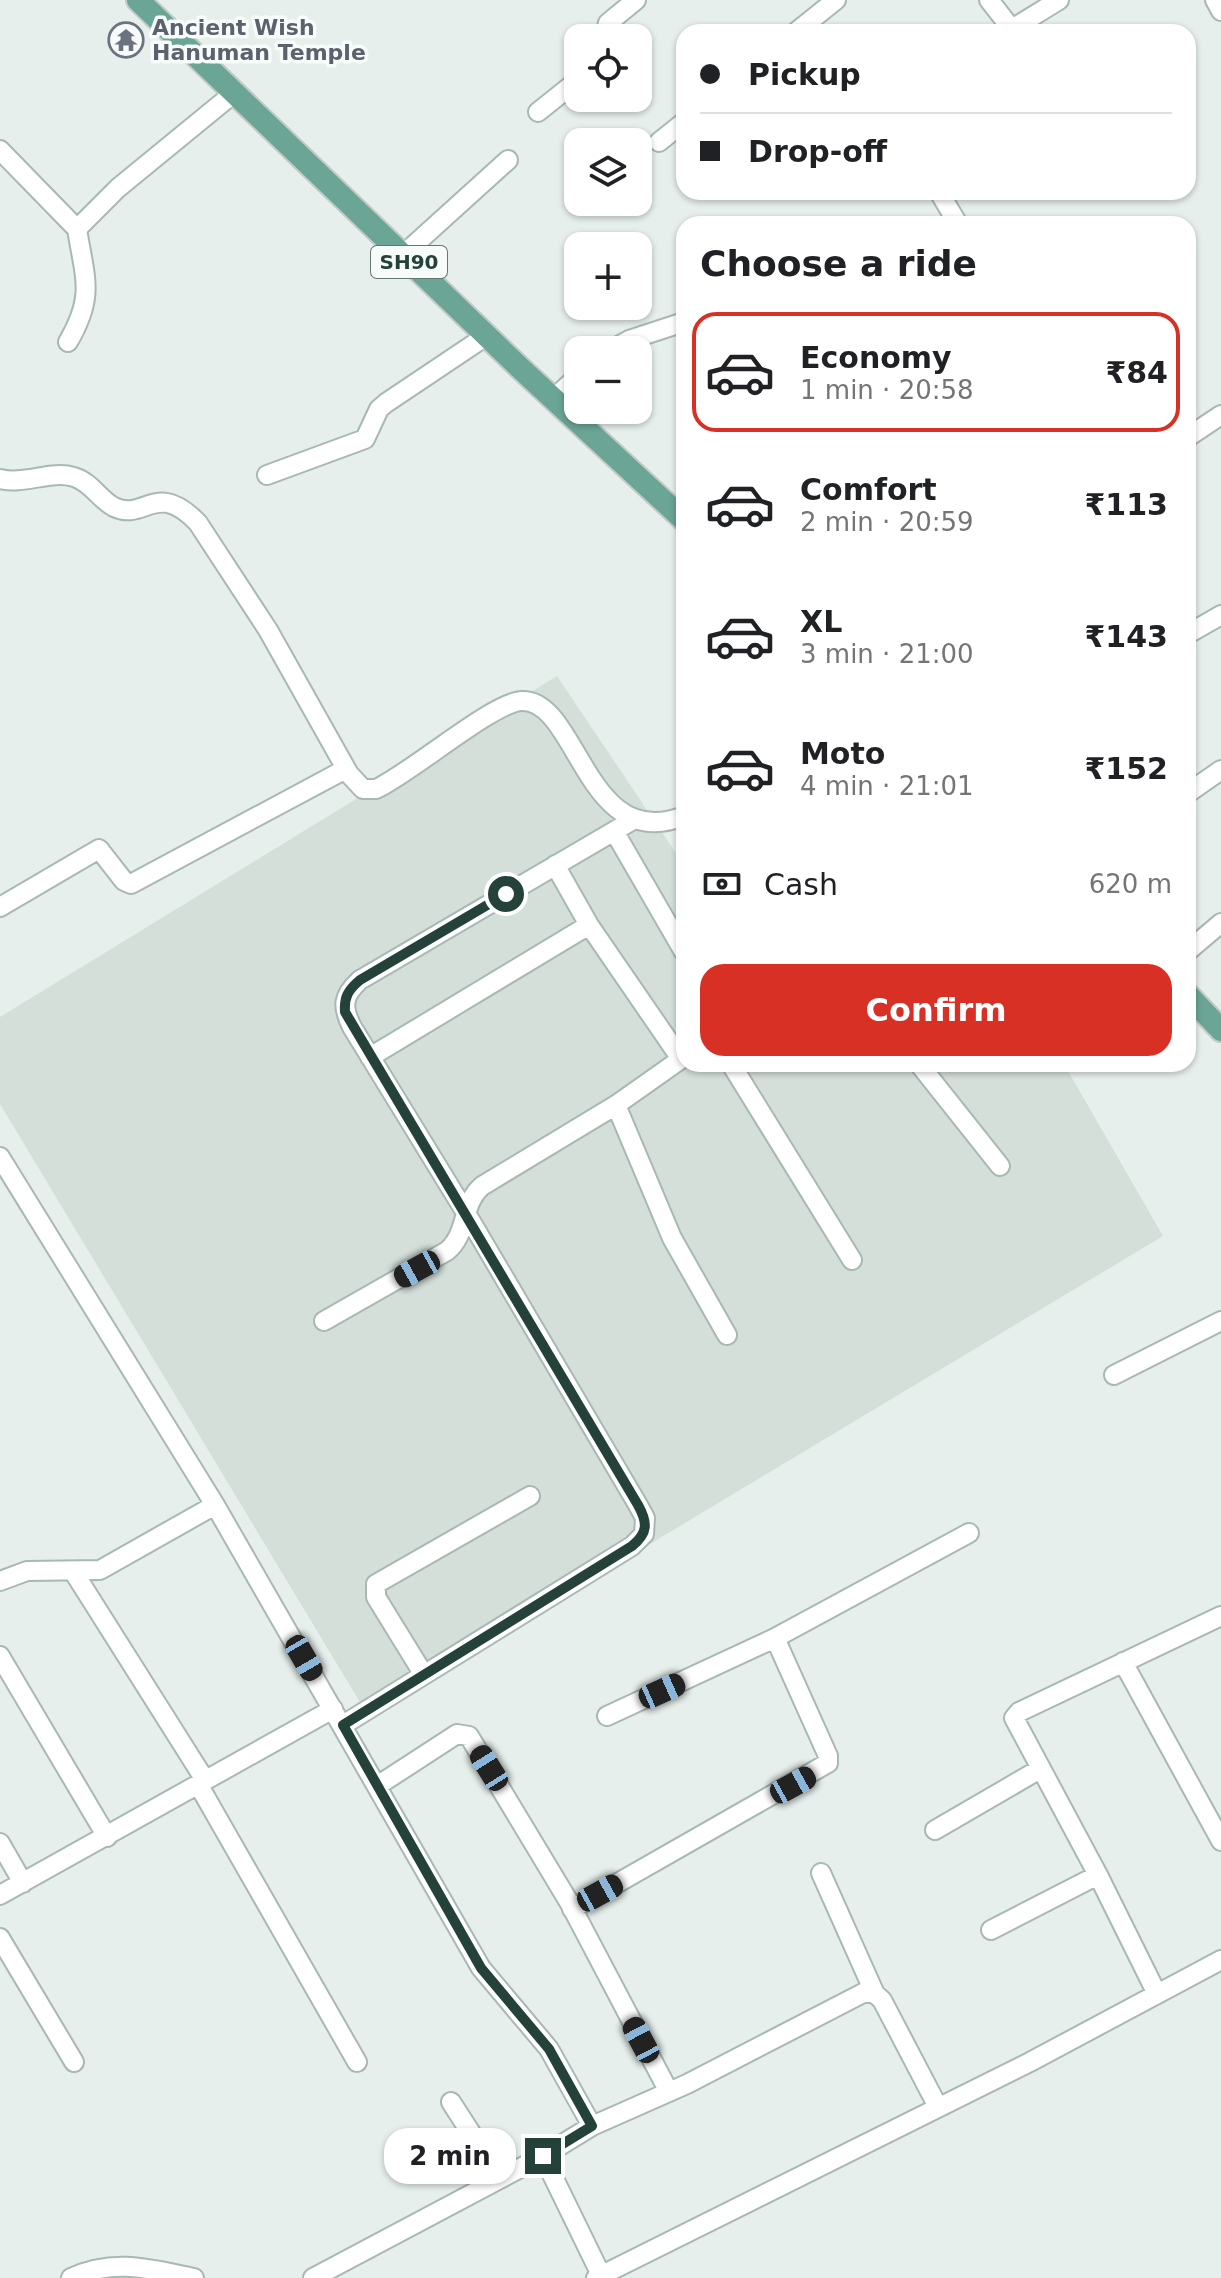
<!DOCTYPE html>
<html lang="en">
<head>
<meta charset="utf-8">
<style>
	body { margin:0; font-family:"DejaVu Sans",sans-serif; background:#f2f2f2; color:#202124; height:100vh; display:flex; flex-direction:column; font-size:30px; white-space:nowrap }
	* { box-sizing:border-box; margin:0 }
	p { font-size:26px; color:#757577 }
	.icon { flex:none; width:44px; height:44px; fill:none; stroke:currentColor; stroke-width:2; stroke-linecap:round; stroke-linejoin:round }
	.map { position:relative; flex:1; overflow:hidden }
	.sheet { position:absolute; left:676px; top:216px; width:520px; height:856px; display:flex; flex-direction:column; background:#fff; border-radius:24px; box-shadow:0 2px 6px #0004 }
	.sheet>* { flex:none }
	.banner { position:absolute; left:676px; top:24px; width:520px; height:176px; border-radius:24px; box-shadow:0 2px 6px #0004; display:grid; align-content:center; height:176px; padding:0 24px; background:#fff }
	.buttons { position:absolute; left:564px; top:24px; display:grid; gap:16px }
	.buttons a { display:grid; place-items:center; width:88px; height:88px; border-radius:16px; background:#fff; box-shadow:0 2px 6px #0004; font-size:40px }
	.end { position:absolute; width:36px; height:36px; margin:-18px; border:10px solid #24423a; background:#fff; box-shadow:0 0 0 4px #fff }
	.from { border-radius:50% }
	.bubble { position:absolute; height:56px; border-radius:24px; background:#fff; box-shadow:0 2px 6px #0004; font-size:26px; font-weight:700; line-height:56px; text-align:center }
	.car { position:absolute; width:24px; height:48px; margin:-24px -12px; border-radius:10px; box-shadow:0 0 6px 2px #0007; background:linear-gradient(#222 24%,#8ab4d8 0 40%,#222 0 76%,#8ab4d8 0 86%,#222 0) }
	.banner b { display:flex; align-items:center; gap:28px; height:76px; font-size:30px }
	.banner b+b { border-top:2px solid #e0e0e0 }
	.banner i { width:20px; height:20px; background:#202124 }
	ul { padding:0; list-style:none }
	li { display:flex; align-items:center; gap:24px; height:120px; margin:0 16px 12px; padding:0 8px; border:4px solid transparent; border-radius:24px }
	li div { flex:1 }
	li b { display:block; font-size:30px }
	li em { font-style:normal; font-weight:700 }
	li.active { border-color:#d93025 }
	li>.icon { width:72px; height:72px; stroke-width:1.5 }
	h2 { padding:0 24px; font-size:36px; line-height:96px }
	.pay { display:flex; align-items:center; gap:20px; height:88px; padding:0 24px; font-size:30px }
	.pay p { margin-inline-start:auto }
	.action { display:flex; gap:16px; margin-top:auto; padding:16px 24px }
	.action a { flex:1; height:92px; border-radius:24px; background:#d93025; color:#fff; font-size:32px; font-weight:700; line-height:92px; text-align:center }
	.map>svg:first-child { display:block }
	.built { fill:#d4dfda }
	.building { fill:#bbcac4 }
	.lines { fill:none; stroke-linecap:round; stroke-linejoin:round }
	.minor-casing { stroke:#a8b8b2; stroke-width:22 }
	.major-casing { stroke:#c2cac8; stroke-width:26 }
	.minor { stroke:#fff; stroke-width:18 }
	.major { stroke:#6aa596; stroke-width:22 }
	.route { stroke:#24423a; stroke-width:10 }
	.labels { text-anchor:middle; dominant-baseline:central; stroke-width:7; stroke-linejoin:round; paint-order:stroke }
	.shield { fill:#f7fbf9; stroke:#637a73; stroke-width:2 }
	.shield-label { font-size:20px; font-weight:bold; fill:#24423a }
	.worship-label { font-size:22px; font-weight:bold; fill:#5b616d; stroke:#f7fbf9; text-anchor:start }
</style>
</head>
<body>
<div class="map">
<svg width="1221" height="2278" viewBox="0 0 1221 2278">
	<rect width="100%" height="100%" fill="#e6efeb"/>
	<path class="built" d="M557 676 684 865V1064H1064L1163 1236 367 1714 0 1104V1017Z"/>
	<path class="building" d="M133 24 144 39 118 57 108 42Z"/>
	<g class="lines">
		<defs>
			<path id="minor" d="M989 0 1014 32
				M1215 0 1221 11
				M1012 29 1059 0
				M796 32 836 0
				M604 38 608 23 636 0
				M538 112 578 80
				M659 142 684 122
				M0 150 77 229
				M939 192 958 224
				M403 255 508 160
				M68 342C95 296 85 279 77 229L118 188 234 93
				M611 350 629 340 684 322
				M553 399 578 376
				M1188 437 1221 415
				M267 475 365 439 379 409 386 403 486 336
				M0 479C24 485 51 470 74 477 91 482 99 499 114 507 145 522 156 479 198 523L268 630 349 774
				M1188 634 1221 615
				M1188 793 1221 770
				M614 831 684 952
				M555 865 589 925 681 1059
				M0 907 99 849 124 881 131 884 342 771 349 774 363 789H376C411 773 493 702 522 701 578 699 586 855 684 816
				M1188 951 1221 923
				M370 1057 589 925
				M731 1064 852 1260
				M919 1064 1000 1166
				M616 1105 672 1238 727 1335
				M0 1157 215 1505 481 1968 549 2049 592 2126 543 2156 601 2275
				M324 1321 447 1251C468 1234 461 1204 482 1186L616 1105 684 1057
				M1114 1375 1221 1321
				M73 1571 205 1780
				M0 1581 27 1571 100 1570 215 1505
				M0 1656 107 1837
				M1123 1662 1221 1841
				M424 1675 376 1597V1584L530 1496
				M607 1716 775 1638 969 1533
				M343 1725 632 1546 644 1534 645 1518 638 1505 466 1213 352 1027C342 1007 342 996 360 980L633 820
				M198 1784 357 2062
				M377 1786 457 1734 469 1736 569 1902 669 2092
				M935 1830 1040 1769
				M0 1843 23 1883
				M821 1873 875 1994
				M0 1895 333 1709
				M572 1909 828 1763V1756L775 1638
				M991 1930 1098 1875
				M0 1938 74 2062
				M1157 1994 1098 1875 1014 1718 1019 1712 1221 1616
				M451 2102 500 2178
				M592 2126 687 2084 865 1992 875 1994 882 2000 938 2107
				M71 2278C114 2258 150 2269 194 2278
				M313 2278 543 2156
				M596 2278 1030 2062 1221 1960"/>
			<path id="major" d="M138 0 519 367 684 520
				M1188 995 1221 1030"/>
		</defs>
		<use href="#minor" class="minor-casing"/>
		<use href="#major" class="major-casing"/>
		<use href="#minor" class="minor"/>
		<use href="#major" class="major"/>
	</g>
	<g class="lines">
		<path class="route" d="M506 894 360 980C348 990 344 997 345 1012L638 1505C648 1523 648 1533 632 1546L343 1725 481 1968 549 2049 592 2126 543 2156"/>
	</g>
	<defs>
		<symbol id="temple-ring" viewBox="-11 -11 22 22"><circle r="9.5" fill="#f7fbf9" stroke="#6b7280" stroke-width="1.5"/><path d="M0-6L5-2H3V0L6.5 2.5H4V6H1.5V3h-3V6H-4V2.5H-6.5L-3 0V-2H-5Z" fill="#6b7280"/></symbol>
	</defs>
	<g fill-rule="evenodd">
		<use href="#temple-ring" x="106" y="20" width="40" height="40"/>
	</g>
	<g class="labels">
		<rect class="shield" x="371" y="246" width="76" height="32" rx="6"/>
		<g class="shield-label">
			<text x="409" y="262">SH90</text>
		</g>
		<g class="worship-label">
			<text x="152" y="27">Ancient Wish<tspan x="152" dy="25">Hanuman Temple</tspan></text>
		</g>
	</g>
</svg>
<div class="buttons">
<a><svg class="icon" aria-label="locate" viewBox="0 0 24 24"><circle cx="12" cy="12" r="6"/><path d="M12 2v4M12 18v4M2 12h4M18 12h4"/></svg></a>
<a><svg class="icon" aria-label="layers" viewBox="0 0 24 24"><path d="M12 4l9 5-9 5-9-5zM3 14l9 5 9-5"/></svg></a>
<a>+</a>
<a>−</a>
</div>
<i class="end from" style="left:506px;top:894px"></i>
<i class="end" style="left:543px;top:2156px"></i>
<div class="bubble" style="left:384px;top:2128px;width:132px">2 min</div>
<i class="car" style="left:417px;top:1269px;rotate:241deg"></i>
<i class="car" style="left:304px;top:1658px;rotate:150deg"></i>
<i class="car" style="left:662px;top:1691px;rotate:66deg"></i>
<i class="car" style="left:489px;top:1768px;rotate:328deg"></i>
<i class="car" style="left:793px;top:1785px;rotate:61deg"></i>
<i class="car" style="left:600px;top:1893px;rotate:61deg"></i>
<i class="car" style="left:641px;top:2040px;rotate:332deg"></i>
<div class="banner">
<b><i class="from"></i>Pickup</b>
<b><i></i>Drop-off</b>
</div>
<section class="sheet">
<h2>Choose a ride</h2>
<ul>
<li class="active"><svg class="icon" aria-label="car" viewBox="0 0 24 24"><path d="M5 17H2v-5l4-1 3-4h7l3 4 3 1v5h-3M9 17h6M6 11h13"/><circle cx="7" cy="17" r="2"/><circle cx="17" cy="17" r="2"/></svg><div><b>Economy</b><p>1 min · 20:58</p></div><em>₹84</em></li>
<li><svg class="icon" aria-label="car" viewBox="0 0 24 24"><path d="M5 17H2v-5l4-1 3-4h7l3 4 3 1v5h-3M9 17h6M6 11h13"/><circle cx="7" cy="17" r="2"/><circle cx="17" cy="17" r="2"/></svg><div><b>Comfort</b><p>2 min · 20:59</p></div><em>₹113</em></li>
<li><svg class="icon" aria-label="car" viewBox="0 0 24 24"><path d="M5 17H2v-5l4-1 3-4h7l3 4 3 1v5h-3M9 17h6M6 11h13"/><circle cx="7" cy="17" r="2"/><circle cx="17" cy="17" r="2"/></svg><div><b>XL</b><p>3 min · 21:00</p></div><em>₹143</em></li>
<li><svg class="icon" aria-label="car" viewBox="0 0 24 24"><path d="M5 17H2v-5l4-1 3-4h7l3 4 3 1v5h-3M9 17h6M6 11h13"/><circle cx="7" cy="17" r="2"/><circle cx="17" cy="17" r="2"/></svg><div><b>Moto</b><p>4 min · 21:01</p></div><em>₹152</em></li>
</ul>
<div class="pay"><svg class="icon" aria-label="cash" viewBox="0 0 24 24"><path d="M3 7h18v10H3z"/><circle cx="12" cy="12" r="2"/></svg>Cash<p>620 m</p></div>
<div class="action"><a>Confirm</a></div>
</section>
</div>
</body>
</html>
